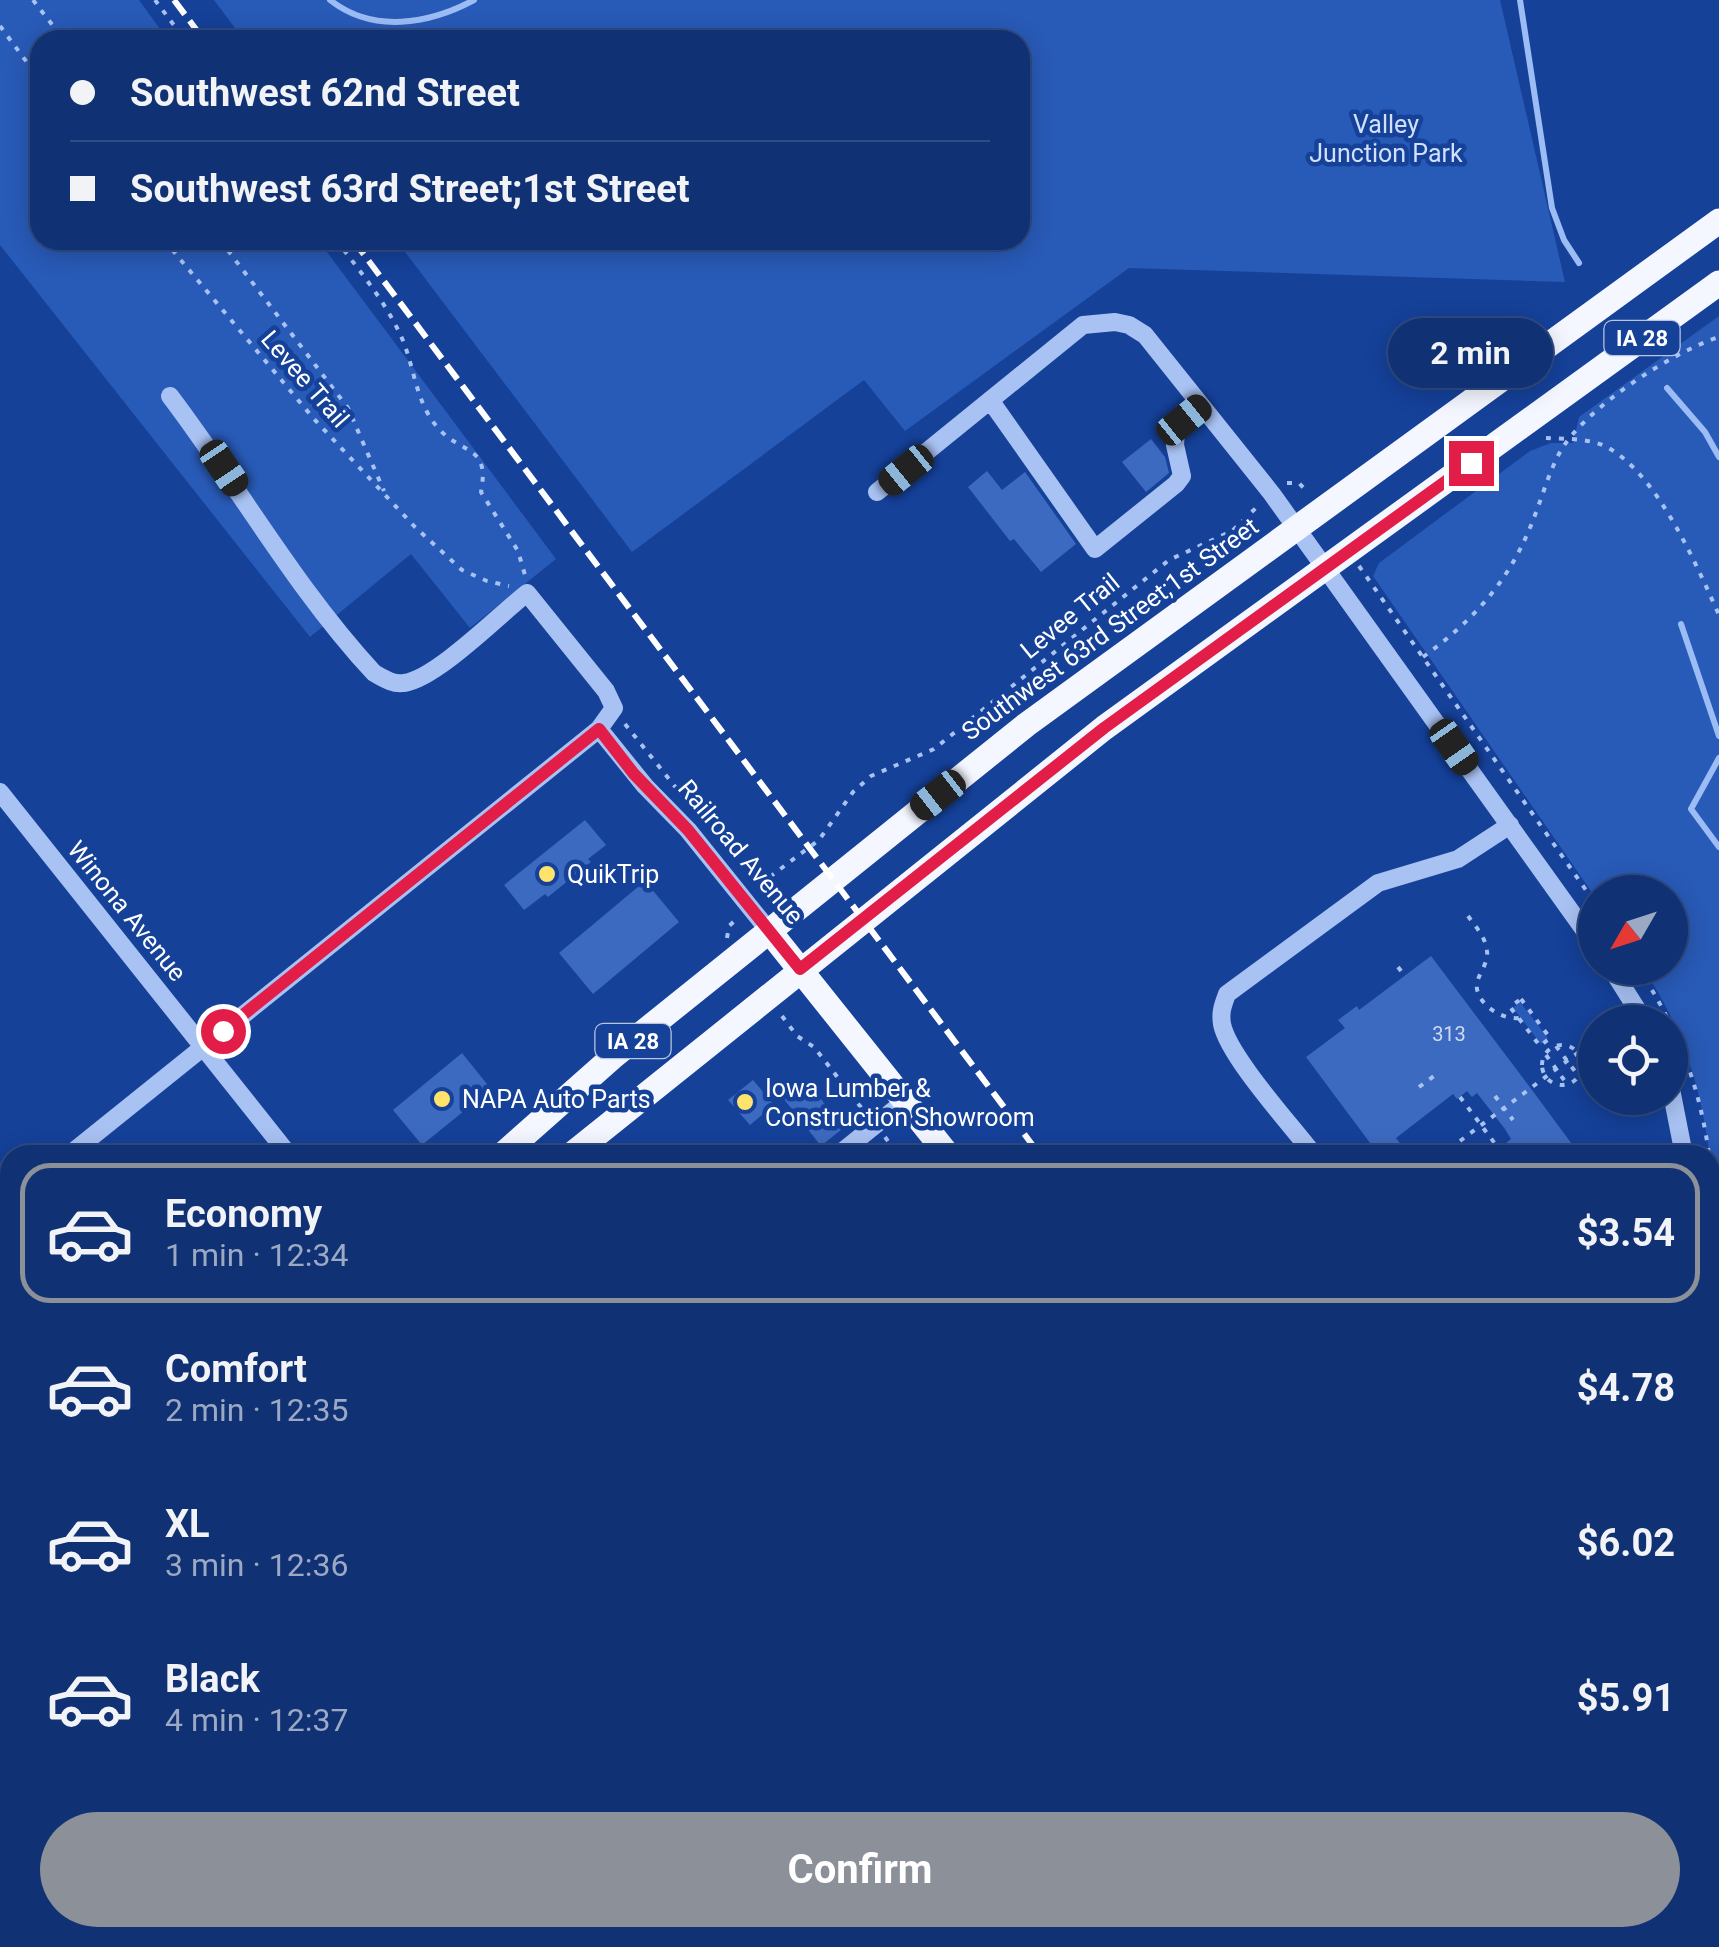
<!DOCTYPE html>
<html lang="en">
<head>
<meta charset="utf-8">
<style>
	body { margin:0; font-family:Roboto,sans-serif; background:#193978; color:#f1f3f6; height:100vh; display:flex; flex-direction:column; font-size:38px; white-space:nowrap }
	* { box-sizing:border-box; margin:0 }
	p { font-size:32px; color:#9ca9c4 }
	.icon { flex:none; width:55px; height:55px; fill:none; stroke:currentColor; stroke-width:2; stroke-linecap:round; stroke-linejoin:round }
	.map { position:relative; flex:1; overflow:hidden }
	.drawer { position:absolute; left:0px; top:1145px; width:1720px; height:802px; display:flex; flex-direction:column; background:#103173; border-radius:30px 30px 0 0; box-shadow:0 5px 25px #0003,0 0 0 2px #304c85 }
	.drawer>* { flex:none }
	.hud { position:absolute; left:30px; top:30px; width:1000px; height:220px; border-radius:30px; box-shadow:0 5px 25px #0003,0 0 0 2px #304c85; display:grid; align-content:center; height:220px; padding:0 40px; background:#103173 }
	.needle { width:65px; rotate:231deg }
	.tools { position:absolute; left:1578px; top:875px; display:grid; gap:20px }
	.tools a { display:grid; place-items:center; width:110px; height:110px; border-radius:50%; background:#103173; box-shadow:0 5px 25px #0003,0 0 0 2px #304c85; font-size:50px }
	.end { position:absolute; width:45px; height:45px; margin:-22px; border:12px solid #e11d48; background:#fff; box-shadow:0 0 0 5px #fff }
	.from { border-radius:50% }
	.bubble { position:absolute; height:70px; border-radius:35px; background:#103173; box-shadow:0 5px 25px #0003,0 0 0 2px #304c85; font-size:32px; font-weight:700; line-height:70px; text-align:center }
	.car { position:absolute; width:30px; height:60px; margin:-30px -15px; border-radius:12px; box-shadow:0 0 8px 2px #0007; background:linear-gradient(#222 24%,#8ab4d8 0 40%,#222 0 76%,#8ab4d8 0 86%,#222 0) }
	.hud b { display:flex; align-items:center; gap:35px; height:95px; font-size:38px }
	.hud b+b { border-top:2px solid #304c85 }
	.hud i { width:25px; height:25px; background:#f1f3f6 }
	ul { padding:18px 0 0; list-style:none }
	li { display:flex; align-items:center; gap:30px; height:140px; margin:0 20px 15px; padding:0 20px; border:5px solid transparent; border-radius:30px }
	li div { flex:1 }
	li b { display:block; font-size:38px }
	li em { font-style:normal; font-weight:700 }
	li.current { border-color:#8c9099 }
	li>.icon { width:90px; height:90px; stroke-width:1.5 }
	.primary-button { display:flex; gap:20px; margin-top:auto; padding:20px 40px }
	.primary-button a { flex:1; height:115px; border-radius:60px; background:#8c9099; color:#fff; font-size:40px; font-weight:700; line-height:115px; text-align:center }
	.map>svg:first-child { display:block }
	.green { fill:#285ab7 }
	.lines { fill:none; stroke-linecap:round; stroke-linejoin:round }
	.stream { stroke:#9bbcf5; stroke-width:6 }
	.building { fill:#3d6ac1 }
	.path { stroke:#a8c2f3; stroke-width:4; stroke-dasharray:5 8; stroke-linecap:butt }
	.minor { stroke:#a8c2f3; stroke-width:18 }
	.major { stroke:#f4f7ff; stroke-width:25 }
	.rail { stroke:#fff; stroke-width:6; stroke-dasharray:18 8; stroke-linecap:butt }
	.route { stroke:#e11d48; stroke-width:12 }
	.poi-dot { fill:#ffe36a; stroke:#154199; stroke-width:4 }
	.labels { text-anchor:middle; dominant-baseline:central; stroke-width:9; stroke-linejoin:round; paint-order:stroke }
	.number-label { font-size:20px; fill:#cedaf0 }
	.shield { fill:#154199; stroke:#b9c6e0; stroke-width:2.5 }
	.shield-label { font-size:22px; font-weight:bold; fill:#fff }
	.park-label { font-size:25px; fill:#d0e0fd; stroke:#154199 }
	.street-label { font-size:25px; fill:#fff; stroke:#154199 }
	.poi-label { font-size:25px; fill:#fff; stroke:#154199; text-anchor:start }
</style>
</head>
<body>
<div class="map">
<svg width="1719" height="1947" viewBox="0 0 1719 1947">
	<rect width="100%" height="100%" fill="#154199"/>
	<path class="green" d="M0 0H139L168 40H40V240H318L556 559 470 628 411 554 310 637 0 245Z
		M214 0H1500L1565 282 1129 268 905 431 864 380 632 552 396 240H1020V40H244Z
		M1719 316V1913L1710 1902V1267C1719 1160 1703 1058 1643 968H1670V892H1595V897L1373 576 1379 563 1530 451 1551 443H1573L1579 417Z
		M1520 1002 1548 1038 1541 1044 1513 1008Z
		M1447 1938H1512L1520 1947H1455Z"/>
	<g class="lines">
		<path class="stream" d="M330 0C373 34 429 24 474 0
			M1520 0 1552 208 1564 240 1579 263
			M1667 388 1705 432 1719 457
			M1681 624 1719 736
			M1719 758 1691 809 1719 847
			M1710 1655 1719 1654"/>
	</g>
	<path class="building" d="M1151 439 1165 457 1169 473 1146 492 1122 462Z
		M987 471 1002 490 1025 472 1076 544 1041 572 1014 539 1010 541 968 487Z
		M585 820 606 845 588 859 591 862 548 897 545 894 524 910 504 885Z
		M645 881 679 922 593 994 559 953Z
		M1431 956 1532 1090 1580 1155H1515L1506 1143 1511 1139 1505 1129 1477 1093 1472 1097 1467 1091 1457 1099 1453 1094 1396 1138 1409 1155H1379L1306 1057 1345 1028 1338 1020 1357 1006 1359 1010Z
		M462 1053 491 1089 422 1145 393 1110Z
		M753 1080 774 1105 750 1125 728 1100Z
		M801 1083 809 1093 814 1089 842 1129 821 1146 783 1098Z"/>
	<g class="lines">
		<path class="path" d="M33 0 64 40
			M155 0 185 40
			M0 26 40 80
			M164 240 314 419 415 527 462 570 487 581 509 586
			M220 240 348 408 384 491
			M336 240C359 270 385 301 401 336 415 367 415 403 439 429 463 455 490 445 481 492L518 551 525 575
			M1546 438C1565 439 1589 438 1607 447 1658 475 1696 564 1719 615
			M1287 483H1299L1308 493
			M1359 566 1595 903
			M1423 657C1471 622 1506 585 1529 530 1540 505 1547 476 1560 452 1584 409 1672 352 1719 337
			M625 724 685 799
			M746 871 756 878 771 876 819 840 853 792 871 776 934 749 1169 560 1232 531 1260 504
			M765 895 771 888 769 877
			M1468 916C1476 927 1486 938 1487 951 1489 965 1475 976 1477 989 1480 1006 1503 1020 1519 1018
			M727 938 729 926 739 917
			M1398 967 1405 976
			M1638 968C1677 1026 1700 1086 1709 1155
			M1521 999 1550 1038 1540 1046 1510 1007Z
			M782 1016 797 1036 814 1047 863 1110
			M1542 1065a20 20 0 1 1 40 0a20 20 0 1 1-40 0Z
			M1556 1046 1577 1074
			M1546 1055 1567 1084
			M1419 1087 1438 1073
			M1495 1096 1513 1120
			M1460 1097 1502 1153
			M885 1137 898 1155
			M1460 1141 1595 1040
			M1710 1161V1234
			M1710 1908 1719 1920
			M1463 1938 1471 1947"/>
		<path class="minor" d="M990 400 1095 549 1176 484 1182 476 1175 445 1176 431 1201 406
			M877 492 1083 325 1115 322 1129 325 1145 335 1272 494 1595 945
			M599 729 645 786 688 830 770 932
			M0 792 289 1155
			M1611 968 1645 1022
			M1670 1084 1684 1155
			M69 1155 599 729 614 708 606 691 527 593C500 614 436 679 404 683 393 685 383 678 374 673 296 589 239 487 170 396
			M838 1155 905 1101
			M1314 1155C1292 1126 1228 1056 1222 1024 1220 1012 1223 1005 1227 994L1378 883 1458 859 1510 825
			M0 1211 10 1203
			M0 1403 10 1415
			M0 1836 10 1828
			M336 1938 344 1947
			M1437 1938 1445 1947
			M1702 1938 1710 1947
			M120 1947 132 1938
			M380 1947 392 1938
			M648 1947 660 1938
			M911 1947 923 1938
			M1172 1947 1184 1938"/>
		<path class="major" d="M770 932 948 1155
			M502 1155 615 1055 1026 725 1719 221
			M571 1155 1104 728 1719 283
			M0 1586 10 1578
			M0 1629 10 1621
			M1547 1938 1555 1947"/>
		<path class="rail" d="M174 0 204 40
			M353 240 1040 1155
			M1637 1938 1645 1947"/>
	</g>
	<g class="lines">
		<path class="route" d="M223 1031 599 729 634 774 688 830 800 969 1104 728 1471 463"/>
	</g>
	<g class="poi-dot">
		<circle cx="547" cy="874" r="10"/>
		<circle cx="442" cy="1099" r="10"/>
		<circle cx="745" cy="1102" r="10"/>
	</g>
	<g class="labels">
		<g class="number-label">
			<text x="1449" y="1034">313</text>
		</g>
		<g class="shield">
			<rect x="1604.5" y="321" width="75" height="34" rx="8"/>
			<rect x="595.5" y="1024" width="75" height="34" rx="8"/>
		</g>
		<g class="shield-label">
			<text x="1642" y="338">IA 28</text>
			<text x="633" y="1041">IA 28</text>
		</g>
		<g class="park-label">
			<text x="1386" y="124">Valley<tspan x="1386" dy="29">Junction Park</tspan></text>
		</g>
		<g class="street-label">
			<text transform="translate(305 379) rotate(49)">Levee Trail</text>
			<text transform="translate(1070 616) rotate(-39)">Levee Trail</text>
			<text transform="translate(1110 629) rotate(-36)">Southwest 63rd Street;1st Street</text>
			<text transform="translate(741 852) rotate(50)">Railroad Avenue</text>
			<text transform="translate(127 911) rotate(51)">Winona Avenue</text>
		</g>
		<g class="poi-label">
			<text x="567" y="874">QuikTrip</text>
			<text x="765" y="1088">Iowa Lumber &amp;<tspan x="765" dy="29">Construction Showroom</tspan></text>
			<text x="462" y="1099">NAPA Auto Parts</text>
		</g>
	</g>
</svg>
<div class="tools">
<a><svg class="needle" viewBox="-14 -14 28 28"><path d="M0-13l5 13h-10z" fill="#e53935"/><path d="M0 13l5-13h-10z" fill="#9ca9c4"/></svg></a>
<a><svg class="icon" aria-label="locate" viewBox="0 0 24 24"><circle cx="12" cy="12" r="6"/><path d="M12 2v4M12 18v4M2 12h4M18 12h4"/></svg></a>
</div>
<i class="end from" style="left:223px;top:1031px"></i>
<i class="end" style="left:1471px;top:463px"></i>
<div class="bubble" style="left:1388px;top:318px;width:165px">2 min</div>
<i class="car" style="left:1184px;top:420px;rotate:51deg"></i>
<i class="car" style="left:224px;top:468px;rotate:146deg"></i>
<i class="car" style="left:906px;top:470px;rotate:231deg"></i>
<i class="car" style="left:1454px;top:747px;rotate:145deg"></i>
<i class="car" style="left:938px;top:795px;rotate:232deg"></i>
<div class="hud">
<b><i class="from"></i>Southwest 62nd Street</b>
<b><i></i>Southwest 63rd Street;1st Street</b>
</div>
<section class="drawer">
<ul>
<li class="current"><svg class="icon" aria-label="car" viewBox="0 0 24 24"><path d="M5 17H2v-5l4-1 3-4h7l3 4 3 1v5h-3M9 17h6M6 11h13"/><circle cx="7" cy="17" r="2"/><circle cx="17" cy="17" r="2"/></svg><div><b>Economy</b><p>1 min · 12:34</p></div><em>$3.54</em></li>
<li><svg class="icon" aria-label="car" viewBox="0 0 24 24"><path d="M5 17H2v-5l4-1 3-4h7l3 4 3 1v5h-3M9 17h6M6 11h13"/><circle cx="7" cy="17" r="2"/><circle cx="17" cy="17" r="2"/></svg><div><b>Comfort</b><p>2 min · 12:35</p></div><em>$4.78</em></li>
<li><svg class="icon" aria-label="car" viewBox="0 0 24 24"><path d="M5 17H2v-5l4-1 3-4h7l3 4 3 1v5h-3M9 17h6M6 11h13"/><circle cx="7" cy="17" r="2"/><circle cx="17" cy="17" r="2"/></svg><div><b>XL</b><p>3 min · 12:36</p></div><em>$6.02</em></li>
<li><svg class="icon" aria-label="car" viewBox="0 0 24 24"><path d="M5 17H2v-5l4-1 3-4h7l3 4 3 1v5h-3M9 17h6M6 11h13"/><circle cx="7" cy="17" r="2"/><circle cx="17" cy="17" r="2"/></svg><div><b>Black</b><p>4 min · 12:37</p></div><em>$5.91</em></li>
</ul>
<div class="primary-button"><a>Confirm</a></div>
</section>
</div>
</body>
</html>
